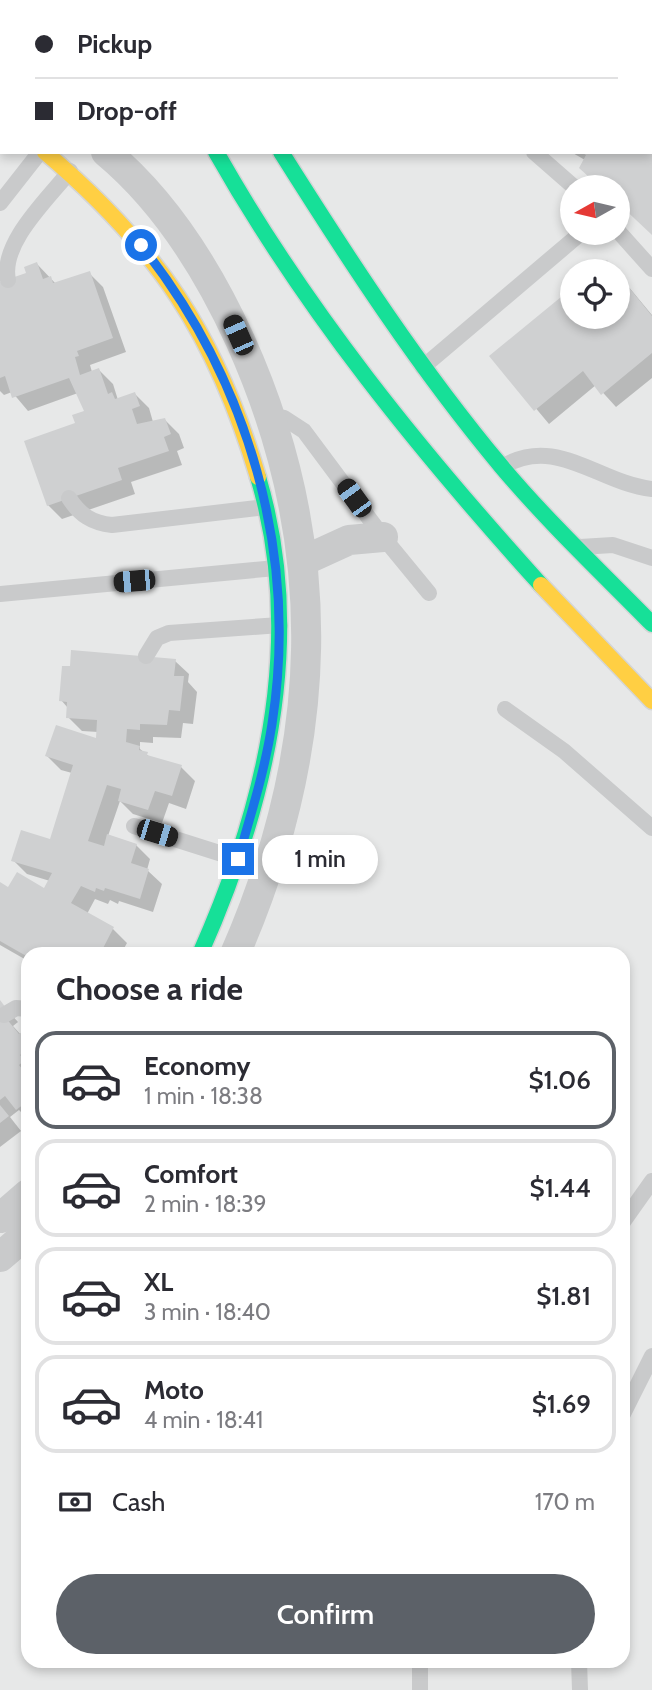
<!DOCTYPE html>
<html lang="en">
<head>
<meta charset="utf-8">
<style>
	body { margin:0; font-family:Cabin,sans-serif; background:#f7f7f7; color:#2b2b33; height:100vh; display:flex; flex-direction:column; font-size:26px; white-space:nowrap }
	* { box-sizing:border-box; margin:0 }
	p { font-size:23px; color:#7c7c81 }
	.icon { flex:none; width:38px; height:38px; fill:none; stroke:currentColor; stroke-width:2; stroke-linecap:round; stroke-linejoin:round }
	.map { position:relative; flex:1; overflow:hidden }
	.panel { position:absolute; left:21px; top:947px; width:609px; height:721px; display:flex; flex-direction:column; background:#fff; border-radius:21px; box-shadow:0 4px 10px #0003 }
	.panel>* { flex:none }
	.hud { position:absolute; left:0px; top:0px; width:653px; height:154px; box-shadow:0 4px 10px #0003; display:grid; align-content:center; height:154px; padding:0 35px; background:#fff }
	.needle { width:46px; rotate:262deg }
	.controls { position:absolute; left:560px; top:175px; display:grid; gap:14px }
	.controls a { display:grid; place-items:center; width:70px; height:70px; border-radius:50%; background:#fff; box-shadow:0 4px 10px #0003; font-size:35px }
	.end { position:absolute; width:32px; height:32px; margin:-16px; border:9px solid #1a73e8; background:#fff; box-shadow:0 0 0 4px #fff }
	.from { border-radius:50% }
	.bubble { position:absolute; height:49px; border-radius:24px; background:#fff; box-shadow:0 4px 10px #0003; font-size:23px; font-weight:600; line-height:49px; text-align:center }
	.car { position:absolute; width:21px; height:42px; margin:-21px -10px; border-radius:9px; box-shadow:0 0 5px 2px #0007; background:linear-gradient(#222 24%,#8ab4d8 0 40%,#222 0 76%,#8ab4d8 0 86%,#222 0) }
	.hud b { display:flex; align-items:center; gap:24px; height:66px; font-size:26px }
	.hud b+b { border-top:2px solid #e1e1e2 }
	.hud i { width:18px; height:18px; background:#2b2b33 }
	ul { padding:0; list-style:none }
	li { display:flex; align-items:center; gap:21px; height:98px; margin:0 14px 10px; padding:0 21px; border:4px solid #e1e1e2; border-radius:21px }
	li div { flex:1 }
	li b { display:block; font-size:26px }
	li em { font-style:normal; font-weight:600 }
	li.current { border-color:#5c6168 }
	li>.icon { width:63px; height:63px; stroke-width:1.5 }
	h2 { padding:0 35px; font-size:32px; line-height:84px }
	.pay { display:flex; align-items:center; gap:18px; height:77px; padding:0 35px; font-size:26px }
	.pay p { margin-inline-start:auto }
	.action { display:flex; gap:14px; margin-top:auto; padding:14px 35px }
	.action a { flex:1; height:80px; border-radius:42px; background:#5c6168; color:#fff; font-size:28px; font-weight:600; line-height:80px; text-align:center }
	.map>svg:first-child { display:block }
	.built { fill:#e7e8e8; fill-rule:evenodd }
	.shadow { fill:#0003 }
	.building { fill:#cfd0d1 }
	.lines { fill:none; stroke-linecap:round; stroke-linejoin:round }
	.fast-casing { stroke:#d4d5d6; stroke-width:19 }
	.slow-casing { stroke:#d4d5d6; stroke-width:19 }
	.lane { stroke:#c9cacb; stroke-width:16 }
	.street { stroke:#c9cacb; stroke-width:30 }
	.fast { stroke:#16e098; stroke-width:16 }
	.slow { stroke:#ffcf43; stroke-width:16 }
	.route { stroke:#1a73e8; stroke-width:9 }
</style>
</head>
<body>
<div class="map">
<svg width="652" height="1690" viewBox="0 0 652 1690">
	<rect width="100%" height="100%" fill="#f8f8f8"/>
	<path class="built" d="M0 0H652V1690H0ZM2 2H651V152H2ZM572 187H618V233H572ZM572 271H618V317H572ZM28 954H623V1661H28Z"/>
	<path class="shadow" d="M485 0H652V233L618 202V187H602L581 167 585 160 571 152H651V2Z
		M37 264 56 284 89 273 103 287 126 352 90 365 92 372 99 370 113 384 118 400 135 394 149 408 153 422 165 420 179 434 184 448 177 451 182 465 131 482 135 494 62 519 48 505 77 424 86 412 78 393 28 411 12 392 4 395 0 391V284L28 275Z
		M618 274 652 315V378L616 407 596 385 549 424 492 356 572 291V317H618Z
		M175 661 189 674 188 682 197 692 193 724 183 723 181 738 153 737V743L140 742V749L151 758 181 767 195 781 186 809 169 803 162 823 133 814 120 801 108 836 136 845 150 859 147 870 162 884 153 912 119 901 118 904 110 900 108 904 95 899 87 914 113 929 127 943 121 954H28V961L0 945V887L45 890 50 881 27 874 13 860 51 841 72 773 61 770 47 756 98 740V732L82 731 68 717V708L61 700Z
		M0 1002 18 1022 13 1026 21 1035 28 1037V1119L19 1110 10 1117 21 1131 0 1147Z"/>
	<path class="building" d="M581 152H652V235L618 203V187H600L579 168 586 155Z
		M607 260 616 271H593Z
		M37 262 43 279 51 276 53 283 90 271 113 338 77 351 79 356 75 357 80 375 99 368 108 394 112 392 115 399 135 392 140 406 132 409 137 424 165 418 171 434 164 437 169 451 118 468 122 480 47 506 24 441 75 423 72 415 84 411 69 378 12 398 5 376 0 378V282L26 273 24 267Z
		M618 274 652 316V353L601 395 583 371 534 411 489 356 572 288V317H618Z
		M71 650 176 659 174 676H184L180 711 169 710 167 725 140 724V730L127 729 126 742 140 746 139 750 148 752 147 755 182 765 172 796 155 791 148 810 118 801 121 789 107 785 88 841 104 846 107 834 137 844 131 863 149 869 140 899 105 888 104 891 96 888 95 892 81 886 71 903 114 927 100 954H28V957L0 941V882L8 887 17 872 44 888 52 873 11 861 21 830 50 839 73 765 45 756 56 725 96 738 97 720 66 718 67 702 59 701 62 666H70Z
		M0 1000 6 1008 1 1012 19 1034 24 1031 28 1036V1049L20 1055 25 1060 19 1065 28 1076V1101L16 1110 5 1096 0 1100Z
		M0 1105 9 1116 0 1123Z"/>
	<g class="lines">
		<defs>
			<path id="fast" d="M137 0 138 2
				M204 0V2
				M216 152C306 311 419 450 541 585
				M281 152C349 260 419 368 501 466 548 522 601 572 652 624
				M200 954C266 806 306 637 258 477"/>
			<path id="slow" d="M45 152C158 248 216 335 258 477
				M541 585 652 701"/>
		</defs>
		<use href="#fast" class="fast-casing"/>
		<use href="#slow" class="slow-casing"/>
		<path class="lane" d="M409 0 417 1
			M534 152 574 187
			M0 203 40 152
			M618 231 652 269
			M8 280C0 243 48 199 70 171
			M423 367 581 233
			M272 416 284 418 304 431 383 537 429 593
			M502 467C556 434 598 483 652 489
			M69 498C80 515 92 523 112 525L266 507
			M580 547 613 545 652 558
			M0 594 276 568
			M146 656 157 638 169 633 280 625
			M505 709 564 751 652 828
			M134 826 238 859
			M4 1015 16 1008 28 1009
			M623 1222 652 1181
			M623 1414 652 1356
			M420 1661V1690
			M579 1661 580 1690"/>
		<path class="street" d="M84 0 88 2
			M0 89 2 90
			M0 124 2 125
			M106 152C166 202 208 270 240 340 333 546 325 748 235 954
			M303 561 349 540 383 537
			M0 1218 28 1194
			M0 1257 28 1233"/>
		<use href="#fast" class="fast"/>
		<use href="#slow" class="slow"/>
	</g>
	<g class="lines">
		<path class="route" d="M141 245C248 380 299 552 272 724 265 770 251 814 238 859"/>
	</g>
</svg>
<div class="controls">
<a><svg class="needle" viewBox="-14 -14 28 28"><path d="M0-13l5 13h-10z" fill="#e53935"/><path d="M0 13l5-13h-10z" fill="#7c7c81"/></svg></a>
<a><svg class="icon" aria-label="locate" viewBox="0 0 24 24"><circle cx="12" cy="12" r="6"/><path d="M12 2v4M12 18v4M2 12h4M18 12h4"/></svg></a>
</div>
<i class="end from" style="left:141px;top:245px"></i>
<i class="end" style="left:238px;top:859px"></i>
<div class="bubble" style="left:262px;top:835px;width:116px">1 min</div>
<i class="car" style="left:238px;top:335px;rotate:336deg"></i>
<i class="car" style="left:354px;top:498px;rotate:324deg"></i>
<i class="car" style="left:134px;top:581px;rotate:265deg"></i>
<i class="car" style="left:157px;top:833px;rotate:107deg"></i>
<div class="hud">
<b><i class="from"></i>Pickup</b>
<b><i></i>Drop-off</b>
</div>
<section class="panel">
<h2>Choose a ride</h2>
<ul>
<li class="current"><svg class="icon" aria-label="car" viewBox="0 0 24 24"><path d="M5 17H2v-5l4-1 3-4h7l3 4 3 1v5h-3M9 17h6M6 11h13"/><circle cx="7" cy="17" r="2"/><circle cx="17" cy="17" r="2"/></svg><div><b>Economy</b><p>1 min · 18:38</p></div><em>$1.06</em></li>
<li><svg class="icon" aria-label="car" viewBox="0 0 24 24"><path d="M5 17H2v-5l4-1 3-4h7l3 4 3 1v5h-3M9 17h6M6 11h13"/><circle cx="7" cy="17" r="2"/><circle cx="17" cy="17" r="2"/></svg><div><b>Comfort</b><p>2 min · 18:39</p></div><em>$1.44</em></li>
<li><svg class="icon" aria-label="car" viewBox="0 0 24 24"><path d="M5 17H2v-5l4-1 3-4h7l3 4 3 1v5h-3M9 17h6M6 11h13"/><circle cx="7" cy="17" r="2"/><circle cx="17" cy="17" r="2"/></svg><div><b>XL</b><p>3 min · 18:40</p></div><em>$1.81</em></li>
<li><svg class="icon" aria-label="car" viewBox="0 0 24 24"><path d="M5 17H2v-5l4-1 3-4h7l3 4 3 1v5h-3M9 17h6M6 11h13"/><circle cx="7" cy="17" r="2"/><circle cx="17" cy="17" r="2"/></svg><div><b>Moto</b><p>4 min · 18:41</p></div><em>$1.69</em></li>
</ul>
<div class="pay"><svg class="icon" aria-label="cash" viewBox="0 0 24 24"><path d="M3 7h18v10H3z"/><circle cx="12" cy="12" r="2"/></svg>Cash<p>170 m</p></div>
<div class="action"><a>Confirm</a></div>
</section>
</div>
</body>
</html>
